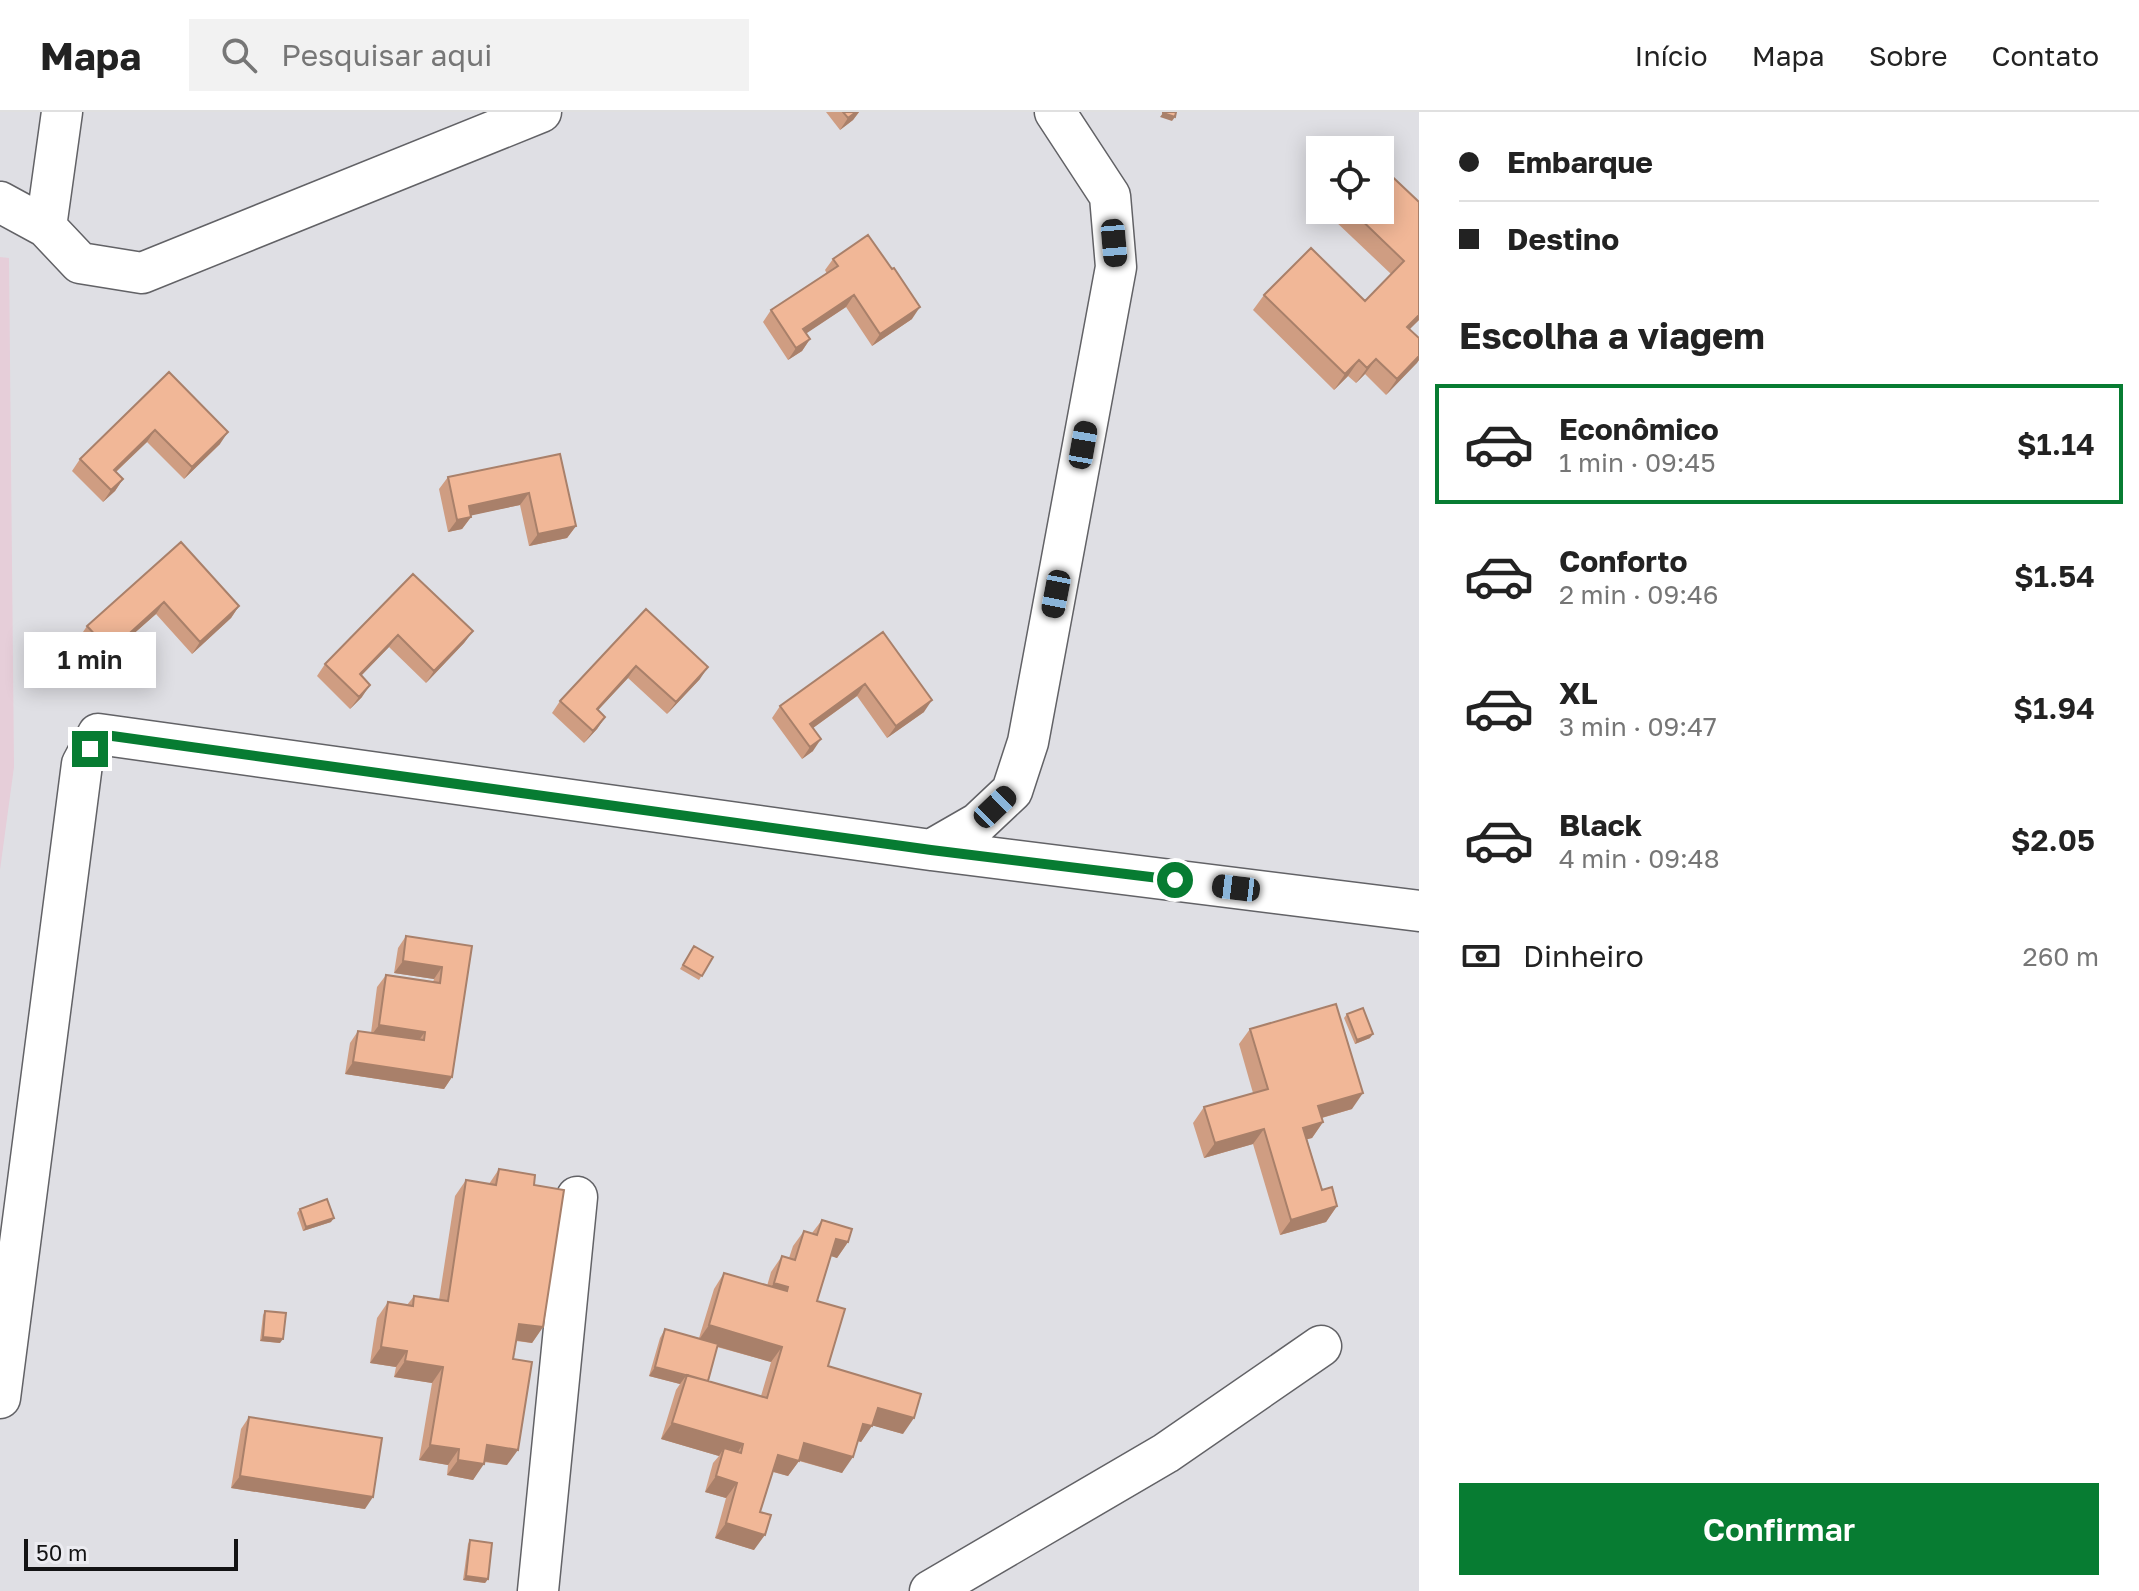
<!DOCTYPE html>
<html lang="pt">
<head>
<meta charset="utf-8">
<style>
	body { margin:0; font-family:"Golos Text",sans-serif; background:#f2f2f2; color:#222; height:100vh; display:flex; flex-direction:column; font-size:30px; white-space:nowrap }
	* { box-sizing:border-box; margin:0 }
	p { font-size:26px; color:#767676 }
	.icon { flex:none; width:44px; height:44px; fill:none; stroke:currentColor; stroke-width:2; stroke-linecap:round; stroke-linejoin:round }
	.map { position:relative; flex:1; overflow:hidden }
	.panel { display:flex; flex-direction:column; background:#fff; width:720px }
	.panel>* { flex:none }
	.guide { display:grid; align-content:center; height:176px; padding:0 40px; background:#fff }
	.tools { position:absolute; left:1306px; top:24px; display:grid; gap:16px }
	.tools a { display:grid; place-items:center; width:88px; height:88px; border-radius:0px; background:#fff; box-shadow:0 4px 20px #0003; font-size:40px }
	.scale { position:absolute; left:24px; bottom:20px; width:214px; box-sizing:border-box; padding-left:8px; border:4px solid #131314; border-top:0; font-size:22px; line-height:28px; white-space:nowrap; color:#131314; -webkit-text-stroke:6px #ececf1; paint-order:stroke }
	.end { position:absolute; width:36px; height:36px; margin:-18px; border:10px solid #077c32; background:#fff; box-shadow:0 0 0 4px #fff }
	.from { border-radius:50% }
	.bubble { position:absolute; height:56px; border-radius:0px; background:#fff; box-shadow:0 4px 20px #0003; font-size:26px; font-weight:600; line-height:56px; text-align:center }
	.car { position:absolute; width:24px; height:48px; margin:-24px -12px; border-radius:10px; box-shadow:0 0 6px 2px #0007; background:linear-gradient(#222 24%,#8ab4d8 0 40%,#222 0 76%,#8ab4d8 0 86%,#222 0) }
	.guide b { display:flex; align-items:center; gap:28px; height:76px; font-size:30px }
	.guide b+b { border-top:2px solid #e0e0e0 }
	.guide i { width:20px; height:20px; background:#222 }
	ul { padding:0; list-style:none }
	li { display:flex; align-items:center; gap:24px; height:120px; margin:0 16px 12px; padding:0 24px; border:4px solid transparent; border-radius:0px }
	li div { flex:1 }
	li b { display:block; font-size:30px }
	li em { font-style:normal; font-weight:600 }
	li.current { border-color:#077c32 }
	li>.icon { width:72px; height:72px; stroke-width:1.5 }
	h2 { padding:0 40px; font-size:36px; line-height:96px }
	.pay { display:flex; align-items:center; gap:20px; height:88px; padding:0 40px; font-size:30px }
	.pay p { margin-inline-start:auto }
	.primary-button { display:flex; gap:16px; margin-top:auto; padding:16px 40px }
	.primary-button a { flex:1; height:92px; border-radius:0px; background:#077c32; color:#fff; font-size:32px; font-weight:600; line-height:92px; text-align:center }
	header { display:flex; align-items:center; gap:48px; box-sizing:border-box; height:112px; padding:0 40px; background:#fff; border-bottom:2px solid #e0e0e0 }
	header strong { font-size:38px }
	nav { display:flex; gap:44px; margin-inline-start:auto; font-size:28px }
	.search { width:560px; height:72px; background:#f2f2f2; display:flex; align-items:center; gap:20px; box-sizing:border-box; padding:0 28px; border-radius:0px; color:#767676; font-size:30px }
	main { display:flex; flex:1; min-height:0 }
	.map>svg:first-child { display:block }
	.industrial { fill:#e6ced9 }
	.lines { fill:none; stroke-linecap:round; stroke-linejoin:round }
	.minor-casing { stroke:#626266; stroke-width:43 }
	.minor { stroke:#fff; stroke-width:40 }
	.wall { fill:#cf9d82; fill-rule:evenodd }
	.shaded-wall { fill:#a9806a }
	.building { fill:#f1b797; stroke:#a9806a; stroke-width:2 }
	.route { stroke:#077c32; stroke-width:10 }
</style>
</head>
<body>
<header>
<strong>Mapa</strong>
<div class="search"><svg class="icon" aria-label="search" viewBox="0 0 24 24"><circle cx="10" cy="10" r="6"/><path d="M15 15l6 6"/></svg>Pesquisar aqui</div>
<nav><a>Início</a><a>Mapa</a><a>Sobre</a><a>Contato</a></nav>
</header>
<main>
<div class="map">
<svg width="1419" height="1479" viewBox="0 0 1419 1479">
	<rect width="100%" height="100%" fill="#dfdfe4"/>
	<path class="industrial" d="M0 145 9 146 14 655 0 758Z"/>
	<g class="lines">
		<defs>
			<path id="minor" d="M0 90 46 115 80 151 142 161 541 0
				M46 115 62 0
				M931 738 1419 799
				M0 1286 82 652 98 622 931 738 978 711 1012 679 1028 630 1116 155 1110 84 1055 0
				M538 1479 577 1085
				M930 1479 1166 1341 1321 1234"/>
		</defs>
		<use href="#minor" class="minor-casing"/>
		<use href="#minor" class="minor"/>
	</g>
	<path class="wall" d="M826 0H859L853 8 840 18Z
		M1419 90V208L1409 217 1419 226V248L1386 283 1365 262 1356 271 1348 264 1334 278 1253 198 1264 183 1365 189 1391 162 1334 108 1341 98H1380Z
		M833 147 912 207 872 234 846 195 806 221 810 227 802 239 788 248 763 210 771 198 827 162 825 158Z
		M169 260 220 332 184 367 147 330 116 360 123 367 115 379 103 390 72 359 80 347Z
		M560 342 576 414 567 426 529 434 520 393 470 403 471 405 462 417 448 420 439 377 448 365Z
		M181 430 239 494 231 506 192 542 156 502 123 531V552L111 562 79 526 87 514Z
		M413 462 473 519 464 531 426 571 389 535 361 564 362 585 350 597 317 564 325 552Z
		M646 497 700 567 667 602 628 566 598 598 605 605 597 617 584 631 552 601 560 589Z
		M883 520 924 600 887 626 857 584 813 616V639L802 647 772 606 780 594Z
		M406 824 472 834 452 965 444 977 345 962 350 931 358 919 371 921 377 875 386 863 433 870 434 867 394 861 398 836Z
		M694 834 713 845 699 868 680 857Z
		M1347 902 1370 926 1355 932 1344 906Z
		M1250 917 1352 997 1322 1006 1323 1010 1312 1026 1307 1027 1322 1078 1337 1094 1326 1110 1280 1123 1253 1032 1204 1046 1193 1011 1204 995 1253 981 1239 932Z
		M499 1057 534 1073 543 1215 532 1231 516 1229 513 1247 507 1353 484 1350 473 1368 447 1363 448 1353 419 1348 432 1271 394 1265 396 1255 370 1251 377 1206 388 1190 407 1193 414 1184 439 1188 455 1084 466 1068 489 1072Z
		M300 1097 331 1110 303 1119 297 1101Z
		M822 1108 848 1130 837 1146 831 1144 817 1189 828 1254 903 1322 872 1313 861 1330 858 1329 842 1361 799 1349 788 1364 773 1360 760 1400 754 1438 715 1426 726 1386 705 1380 713 1351 719 1344 661 1327 676 1278 680 1272 649 1264 660 1226 665 1217 699 1226 714 1177 724 1161 767 1174 771 1160 782 1144 789 1146 793 1134 804 1119 812 1121ZM717 1235 771 1250 761 1284 708 1269Z
		M265 1199 280 1231 260 1229 263 1203Z
		M249 1305 365 1397 231 1376 241 1317Z
		M470 1428 488 1467 485 1471 463 1468 468 1432Z"/>
	<path class="shaded-wall" d="M856 0H859L853 8 840 18 848 6Z
		M1163 1 1175 5 1172 9 1160 5Z
		M854 183 846 195 795 229 803 217Z
		M920 195 912 207 872 234 880 222Z
		M1419 203V208L1396 231 1407 215Z
		M810 227 802 239 788 248 796 236Z
		M1419 244V248L1417 251 1386 283 1397 267Z
		M1376 247 1365 262 1356 271 1367 256Z
		M1359 248 1348 264 1334 278 1345 262Z
		M155 318 147 330 105 370 114 358Z
		M228 320 220 332 184 367 192 355Z
		M123 367 115 379 103 390 111 378Z
		M529 381 520 393 460 406 469 394Z
		M471 405 462 417 448 420 457 408Z
		M576 414 567 426 529 434 538 422Z
		M164 490 156 502 112 541 121 529Z
		M239 494 231 506 192 542 200 530Z
		M473 519 464 531 426 571 434 559Z
		M398 523 389 535 351 574 360 562Z
		M131 540 123 552 111 562 120 550Z
		M636 554 628 566 588 609 597 597Z
		M708 555 700 567 667 602 676 590Z
		M865 572 857 584 802 624 810 612Z
		M370 573 362 585 350 597 359 585Z
		M932 588 924 600 887 626 896 614Z
		M605 605 597 617 584 631 593 619Z
		M821 627 813 639 802 647 810 635Z
		M403 849 442 855 434 867 394 861Z
		M379 913 425 920 416 932 370 925Z
		M1373 922 1370 926 1355 932 1357 928Z
		M353 950 452 965 444 977 345 962Z
		M1363 981 1352 997 1307 1010 1318 994Z
		M1323 1010 1312 1026 1292 1031 1303 1016Z
		M1264 1017 1253 1032 1204 1046 1215 1031Z
		M1337 1094 1326 1110 1280 1123 1291 1108Z
		M334 1106 331 1110 303 1119 306 1115Z
		M836 1127 848 1130 837 1146 825 1142Z
		M774 1171 788 1175 777 1190 763 1186Z
		M519 1212 543 1215 532 1231 508 1227Z
		M709 1213 782 1235 771 1250 698 1229Z
		M263 1225 283 1227 280 1231 260 1229Z
		M381 1235 407 1239 396 1255 370 1251Z
		M405 1249 443 1255 432 1271 394 1265Z
		M655 1255 686 1264 680 1272 649 1264Z
		M878 1296 914 1306 903 1322 867 1312Z
		M672 1311 743 1332 733 1348 724 1336 719 1344 661 1327Z
		M863 1312 872 1314 861 1330 852 1327Z
		M804 1331 853 1345 842 1361 794 1347Z
		M430 1333 459 1337 448 1353 419 1348Z
		M487 1333 518 1338 507 1353 476 1348Z
		M778 1343 799 1349 788 1364 767 1358Z
		M458 1348 484 1352 473 1368 447 1363Z
		M240 1364 373 1385 365 1397 231 1376Z
		M716 1364 737 1371 726 1386 705 1380Z
		M726 1411 765 1423 754 1438 715 1426Z
		M466 1464 488 1467 485 1471 463 1468Z"/>
	<path class="building" d="M843 0H856L848 6Z
		M1163 0H1176L1175 5 1163 1Z
		M1382 55 1419 90V203L1407 215 1419 226V244L1397 267 1376 247 1367 256 1359 248 1345 262 1264 183 1311 136 1365 189 1404 149 1351 98H1380V57Z
		M868 123 892 157 894 156 920 195 880 222 854 183 803 217 810 227 796 236 771 198 838 154 833 147Z
		M169 260 228 320 192 355 155 318 114 358 123 367 111 378 80 347Z
		M560 342 576 414 538 422 529 381 469 394 471 405 457 408 448 365Z
		M181 430 239 494 200 530 164 490 121 529 131 540 120 550 87 514Z
		M413 462 473 519 434 559 398 523 360 562 370 573 359 585 325 552Z
		M646 497 708 555 676 590 636 554 597 597 605 605 593 619 560 589Z
		M883 520 932 588 896 614 865 572 810 612 821 627 810 635 780 594Z
		M406 824 472 834 452 965 353 950 358 919 424 928 425 920 379 913 386 863 440 871 442 855 403 849Z
		M694 834 713 845 702 864 683 853Z
		M1336 892 1363 981 1318 994 1323 1010 1303 1016 1322 1078 1332 1075 1337 1094 1291 1108 1264 1017 1215 1031 1204 995 1268 977 1250 917Z
		M1363 896 1373 922 1357 928 1347 902Z
		M499 1057 535 1063 534 1073 564 1078 543 1215 519 1212 513 1247 532 1250 518 1338 487 1333 484 1352 458 1348 459 1337 430 1333 443 1255 405 1249 407 1239 381 1235 388 1190 413 1194 414 1184 448 1189 466 1068 496 1073Z
		M327 1087 334 1106 306 1115 300 1097Z
		M822 1108 852 1117 848 1130 836 1127 817 1189 845 1197 828 1254 921 1282 914 1306 878 1296 872 1314 863 1312 853 1345 804 1331 799 1349 778 1343 760 1400 771 1403 765 1423 726 1411 737 1371 716 1364 724 1336 741 1341 743 1332 672 1311 687 1263 767 1286 782 1235 709 1213 724 1161 787 1179 788 1175 774 1171 782 1144 795 1148 804 1119 817 1123Z
		M265 1199 286 1201 283 1227 263 1225Z
		M665 1217 718 1232 708 1269 655 1255Z
		M249 1305 382 1326 373 1385 240 1364Z
		M470 1428 492 1431 488 1467 466 1464Z"/>
	<g class="lines">
		<path class="route" d="M90 637 98 622 931 738 1175 768"/>
	</g>
</svg>
<div class="tools">
<a><svg class="icon" aria-label="locate" viewBox="0 0 24 24"><circle cx="12" cy="12" r="6"/><path d="M12 2v4M12 18v4M2 12h4M18 12h4"/></svg></a>
</div>
<div class="scale">50 m</div>
<i class="end from" style="left:1175px;top:768px"></i>
<i class="end" style="left:90px;top:637px"></i>
<div class="bubble" style="left:24px;top:520px;width:132px">1 min</div>
<i class="car" style="left:1114px;top:131px;rotate:175deg"></i>
<i class="car" style="left:1083px;top:333px;rotate:10deg"></i>
<i class="car" style="left:1056px;top:482px;rotate:191deg"></i>
<i class="car" style="left:995px;top:695px;rotate:46deg"></i>
<i class="car" style="left:1236px;top:776px;rotate:277deg"></i>
</div>
<section class="panel">
<div class="guide">
<b><i class="from"></i>Embarque</b>
<b><i></i>Destino</b>
</div>
<h2>Escolha a viagem</h2>
<ul>
<li class="current"><svg class="icon" aria-label="car" viewBox="0 0 24 24"><path d="M5 17H2v-5l4-1 3-4h7l3 4 3 1v5h-3M9 17h6M6 11h13"/><circle cx="7" cy="17" r="2"/><circle cx="17" cy="17" r="2"/></svg><div><b>Econômico</b><p>1 min · 09:45</p></div><em>$1.14</em></li>
<li><svg class="icon" aria-label="car" viewBox="0 0 24 24"><path d="M5 17H2v-5l4-1 3-4h7l3 4 3 1v5h-3M9 17h6M6 11h13"/><circle cx="7" cy="17" r="2"/><circle cx="17" cy="17" r="2"/></svg><div><b>Conforto</b><p>2 min · 09:46</p></div><em>$1.54</em></li>
<li><svg class="icon" aria-label="car" viewBox="0 0 24 24"><path d="M5 17H2v-5l4-1 3-4h7l3 4 3 1v5h-3M9 17h6M6 11h13"/><circle cx="7" cy="17" r="2"/><circle cx="17" cy="17" r="2"/></svg><div><b>XL</b><p>3 min · 09:47</p></div><em>$1.94</em></li>
<li><svg class="icon" aria-label="car" viewBox="0 0 24 24"><path d="M5 17H2v-5l4-1 3-4h7l3 4 3 1v5h-3M9 17h6M6 11h13"/><circle cx="7" cy="17" r="2"/><circle cx="17" cy="17" r="2"/></svg><div><b>Black</b><p>4 min · 09:48</p></div><em>$2.05</em></li>
</ul>
<div class="pay"><svg class="icon" aria-label="cash" viewBox="0 0 24 24"><path d="M3 7h18v10H3z"/><circle cx="12" cy="12" r="2"/></svg>Dinheiro<p>260 m</p></div>
<div class="primary-button"><a>Confirmar</a></div>
</section>
</main>
</body>
</html>
